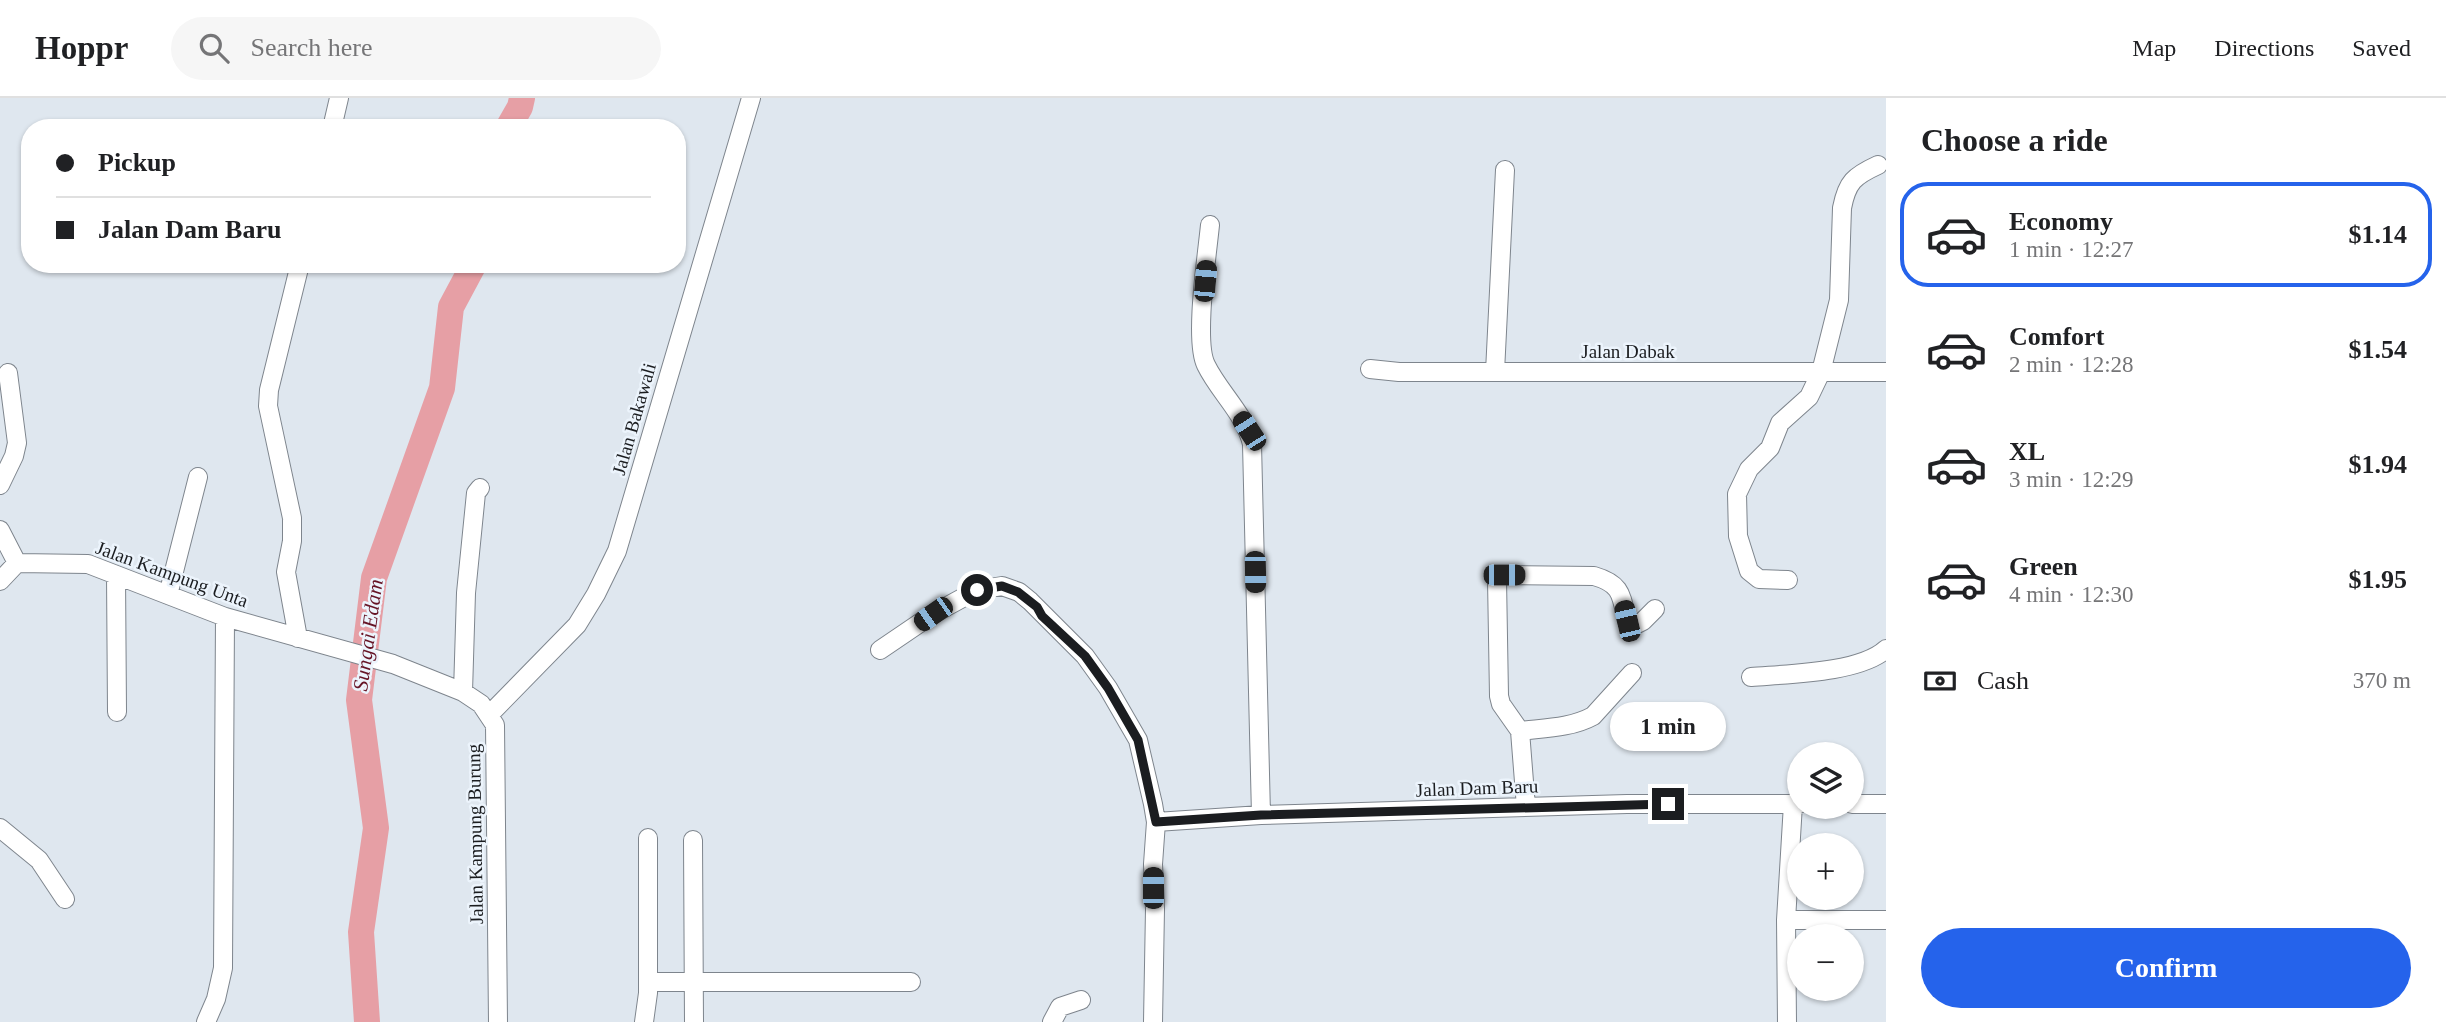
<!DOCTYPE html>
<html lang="en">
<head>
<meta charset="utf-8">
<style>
	body { margin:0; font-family:"Times New Roman",serif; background:#f6f6f6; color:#202124; height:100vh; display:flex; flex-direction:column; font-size:26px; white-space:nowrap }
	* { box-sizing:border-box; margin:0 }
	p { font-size:23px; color:#757577 }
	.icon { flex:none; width:38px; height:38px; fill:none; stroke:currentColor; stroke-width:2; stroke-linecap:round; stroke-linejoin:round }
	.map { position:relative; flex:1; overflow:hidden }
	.side { display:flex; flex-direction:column; background:#fff; width:560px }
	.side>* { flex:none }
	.hud { position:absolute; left:21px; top:21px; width:665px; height:154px; border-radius:28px; box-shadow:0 2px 5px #0004; display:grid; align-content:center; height:154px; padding:0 35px; background:#fff }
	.controls { position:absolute; left:1787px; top:644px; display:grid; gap:14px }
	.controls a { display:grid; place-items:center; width:77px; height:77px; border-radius:50%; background:#fff; box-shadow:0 2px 5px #0004; font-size:35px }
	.end { position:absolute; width:32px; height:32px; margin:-16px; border:9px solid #1b1d20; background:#fff; box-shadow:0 0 0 4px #fff }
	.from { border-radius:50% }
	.bubble { position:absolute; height:49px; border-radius:24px; background:#fff; box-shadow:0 2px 5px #0004; font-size:23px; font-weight:800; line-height:49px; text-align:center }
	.car { position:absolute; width:21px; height:42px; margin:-21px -10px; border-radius:9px; box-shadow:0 0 5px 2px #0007; background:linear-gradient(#222 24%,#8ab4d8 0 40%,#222 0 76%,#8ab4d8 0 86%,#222 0) }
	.hud b { display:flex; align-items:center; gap:24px; height:66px; font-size:26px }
	.hud b+b { border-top:2px solid #e0e0e0 }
	.hud i { width:18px; height:18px; background:#202124 }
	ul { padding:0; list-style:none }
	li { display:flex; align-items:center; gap:21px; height:105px; margin:0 14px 10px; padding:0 21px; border:4px solid transparent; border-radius:28px }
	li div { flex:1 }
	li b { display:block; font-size:26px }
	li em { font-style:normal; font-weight:800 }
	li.active { border-color:#2563eb }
	li>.icon { width:63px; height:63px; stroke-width:1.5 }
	h2 { padding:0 35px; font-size:32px; line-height:84px }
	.pay { display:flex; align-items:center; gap:18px; height:77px; padding:0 35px; font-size:26px }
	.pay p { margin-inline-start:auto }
	.button { display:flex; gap:14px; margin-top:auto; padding:14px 35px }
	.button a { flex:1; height:80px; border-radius:42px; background:#2563eb; color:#fff; font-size:28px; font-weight:800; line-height:80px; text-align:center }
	header { display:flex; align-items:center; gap:42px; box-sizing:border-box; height:98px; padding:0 35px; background:#fff; border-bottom:2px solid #e0e0e0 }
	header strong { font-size:33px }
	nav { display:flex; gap:38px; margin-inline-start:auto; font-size:24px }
	.search { width:490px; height:63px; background:#f6f6f6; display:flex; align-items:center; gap:18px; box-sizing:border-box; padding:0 24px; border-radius:38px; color:#757577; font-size:26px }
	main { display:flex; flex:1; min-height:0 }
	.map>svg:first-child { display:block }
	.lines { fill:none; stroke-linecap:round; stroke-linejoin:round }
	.river { stroke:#e69fa5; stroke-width:26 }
	.minor-casing { stroke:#7e858d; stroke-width:20 }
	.minor { stroke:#fff; stroke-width:18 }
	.route { stroke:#1b1d20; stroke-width:9 }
	.labels { text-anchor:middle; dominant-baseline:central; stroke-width:5; stroke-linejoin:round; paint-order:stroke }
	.street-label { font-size:19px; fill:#1b1d20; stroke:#ecf4fc }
	.water-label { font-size:21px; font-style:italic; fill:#661426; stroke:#ecf4fc }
</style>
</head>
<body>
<header>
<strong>Hoppr</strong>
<div class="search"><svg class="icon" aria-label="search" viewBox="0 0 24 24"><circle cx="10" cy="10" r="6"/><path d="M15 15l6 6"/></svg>Search here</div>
<nav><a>Map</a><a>Directions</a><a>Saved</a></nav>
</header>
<main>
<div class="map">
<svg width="1886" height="924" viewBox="0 0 1886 924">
	<rect width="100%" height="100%" fill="#dfe7ef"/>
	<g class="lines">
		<path class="river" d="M508 30 520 9 522 0
			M367 924 361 834 376 730 359 602 374 480 442 290 451 209 474 166"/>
		<defs>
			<path id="minor" d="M332 30 339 0
				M1210 127C1207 158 1194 243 1206 267 1219 294 1245 316 1252 346L1261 717
				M1370 271 1399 274H1886
				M1495 274 1505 72
				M0 387 14 358 17 345 8 275
				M0 432 17 465
				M116 477 117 614
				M1788 482 1759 481 1749 473 1738 438 1737 396 1749 371 1770 350 1780 325 1809 299 1821 274 1839 202 1842 110C1847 84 1854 78 1878 67
				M0 483 17 465 88 466 225 519 393 566 463 594 481 606 495 627 498 924
				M168 497 198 379
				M298 540 286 474 292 443V420L268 308 269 292 300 166
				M880 552 933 516 977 492 1002 488 1019 494 1030 503 1085 558 1108 590 1138 642 1153 706 1156 724 1153 766 1155 811 1153 924
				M1751 579C1786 576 1860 575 1886 551
				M463 594 466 495 476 395 480 390
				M489 617 577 527 596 496 617 453 751 0
				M1520 633C1544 630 1571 630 1593 618L1632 575
				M1852 706H1886
				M1526 709 1520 633 1501 606 1499 598 1497 481 1504 477 1594 478C1622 486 1621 497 1627 523L1635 527 1643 523 1655 511
				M1156 724 1261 717 1627 706H1799
				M0 730 39 762 65 801
				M693 742 694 924
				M1786 822H1886
				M648 884H911
				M206 924 216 901 223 870 225 519
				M644 924 648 895V740
				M1052 924 1060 909 1081 902
				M1787 924 1786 822 1793 706"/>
		</defs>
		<use href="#minor" class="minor-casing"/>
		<use href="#minor" class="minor"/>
	</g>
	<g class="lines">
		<path class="route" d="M977 492 1002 488 1018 494 1037 509 1042 518 1085 558 1108 590 1138 642 1156 724 1261 717 1668 706"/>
	</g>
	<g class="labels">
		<g class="street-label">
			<text x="1628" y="253">Jalan Dabak</text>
			<text transform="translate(634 321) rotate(-74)">Jalan Bakawali</text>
			<text transform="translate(172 476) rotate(20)">Jalan Kampung Unta</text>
			<text transform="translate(1477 690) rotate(-2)">Jalan Dam Baru</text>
			<text transform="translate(475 736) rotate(-91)">Jalan Kampung Burung</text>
		</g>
		<g class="water-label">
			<text transform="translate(368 537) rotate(-82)">Sungai Edam</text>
		</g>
	</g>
</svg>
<div class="controls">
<a><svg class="icon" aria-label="layers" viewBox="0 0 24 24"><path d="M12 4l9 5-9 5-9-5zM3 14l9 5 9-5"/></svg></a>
<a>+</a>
<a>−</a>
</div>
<i class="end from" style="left:977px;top:492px"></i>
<i class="end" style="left:1668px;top:706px"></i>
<div class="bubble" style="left:1610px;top:604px;width:116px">1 min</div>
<i class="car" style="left:1205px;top:183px;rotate:5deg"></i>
<i class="car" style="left:1249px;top:333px;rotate:327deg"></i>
<i class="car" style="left:1255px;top:474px;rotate:179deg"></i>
<i class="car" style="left:1504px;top:477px;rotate:90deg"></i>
<i class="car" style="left:933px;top:516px;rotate:235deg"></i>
<i class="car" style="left:1627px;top:523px;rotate:347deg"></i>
<i class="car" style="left:1153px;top:790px;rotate:0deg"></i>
<div class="hud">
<b><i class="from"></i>Pickup</b>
<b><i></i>Jalan Dam Baru</b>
</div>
</div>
<section class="side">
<h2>Choose a ride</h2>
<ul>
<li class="active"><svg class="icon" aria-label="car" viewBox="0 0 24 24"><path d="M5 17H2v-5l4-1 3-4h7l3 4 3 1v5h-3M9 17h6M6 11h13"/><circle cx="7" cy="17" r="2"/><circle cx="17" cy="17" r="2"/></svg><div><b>Economy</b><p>1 min · 12:27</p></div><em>$1.14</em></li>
<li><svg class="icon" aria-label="car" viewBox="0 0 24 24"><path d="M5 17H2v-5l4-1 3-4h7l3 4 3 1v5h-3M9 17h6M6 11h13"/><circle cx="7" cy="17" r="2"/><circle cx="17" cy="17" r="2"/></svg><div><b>Comfort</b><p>2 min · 12:28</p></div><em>$1.54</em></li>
<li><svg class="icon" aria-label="car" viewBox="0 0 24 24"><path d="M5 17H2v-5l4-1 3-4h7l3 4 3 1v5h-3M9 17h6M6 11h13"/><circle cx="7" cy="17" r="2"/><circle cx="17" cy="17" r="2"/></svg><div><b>XL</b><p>3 min · 12:29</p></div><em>$1.94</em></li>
<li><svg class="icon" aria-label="car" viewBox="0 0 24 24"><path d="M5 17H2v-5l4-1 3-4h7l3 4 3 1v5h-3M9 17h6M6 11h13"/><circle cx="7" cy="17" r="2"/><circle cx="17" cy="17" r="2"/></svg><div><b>Green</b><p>4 min · 12:30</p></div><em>$1.95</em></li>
</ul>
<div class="pay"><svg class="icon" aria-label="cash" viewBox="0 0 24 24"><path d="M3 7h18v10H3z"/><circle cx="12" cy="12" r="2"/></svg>Cash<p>370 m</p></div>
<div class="button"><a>Confirm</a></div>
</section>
</main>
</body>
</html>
